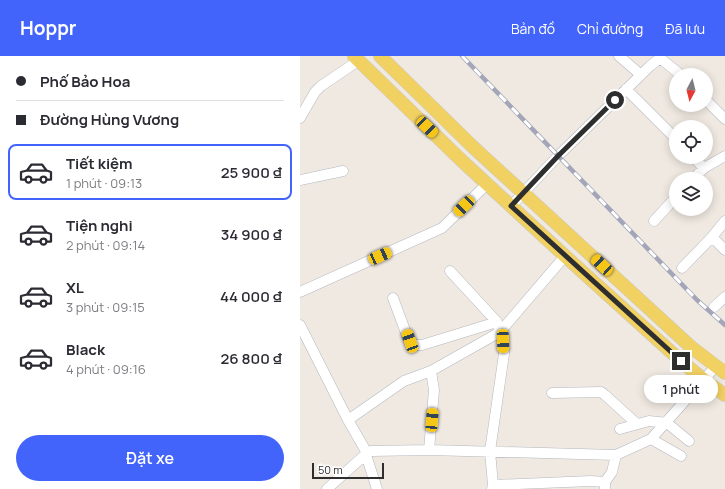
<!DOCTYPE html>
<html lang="vi">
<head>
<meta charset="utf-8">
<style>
	body { margin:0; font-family:Manrope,sans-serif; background:#f7f7f7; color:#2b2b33; height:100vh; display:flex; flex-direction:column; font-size:15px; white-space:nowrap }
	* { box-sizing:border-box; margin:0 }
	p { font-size:13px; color:#7c7c81 }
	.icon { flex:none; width:22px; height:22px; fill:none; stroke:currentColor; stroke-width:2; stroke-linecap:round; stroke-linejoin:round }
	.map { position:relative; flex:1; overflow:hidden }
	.drawer { display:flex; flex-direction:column; background:#fff; width:300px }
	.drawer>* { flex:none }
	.guide { display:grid; align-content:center; height:88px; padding:0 16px; background:#fff }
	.needle { width:26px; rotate:187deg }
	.tools { position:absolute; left:369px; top:12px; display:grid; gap:8px }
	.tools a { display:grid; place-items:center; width:44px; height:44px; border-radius:50%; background:#fff; box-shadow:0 2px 10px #0003; font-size:20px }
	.scale { position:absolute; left:12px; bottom:10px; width:72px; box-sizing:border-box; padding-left:4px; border:2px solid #2e2e2e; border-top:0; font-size:11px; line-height:14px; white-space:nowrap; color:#2e2e2e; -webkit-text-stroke:3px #fff; paint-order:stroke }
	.end { position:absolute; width:18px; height:18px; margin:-9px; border:5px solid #2e2e2e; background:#fff; box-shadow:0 0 0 2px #fff }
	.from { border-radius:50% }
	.bubble { position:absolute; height:28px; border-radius:14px; background:#fff; box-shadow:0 2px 10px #0003; font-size:13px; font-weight:600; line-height:28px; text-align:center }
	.car { position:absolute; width:12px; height:24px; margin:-12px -6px; border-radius:5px; box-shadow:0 0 3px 1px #0007; background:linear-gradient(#f5c518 24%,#345 0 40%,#f5c518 0 76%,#345 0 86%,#f5c518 0) }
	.guide b { display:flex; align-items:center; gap:14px; height:38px; font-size:15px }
	.guide b+b { border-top:1px solid #e1e1e2 }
	.guide i { width:10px; height:10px; background:#2b2b33 }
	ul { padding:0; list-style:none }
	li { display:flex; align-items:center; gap:12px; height:56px; margin:0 8px 6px; padding:0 8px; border:2px solid transparent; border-radius:8px }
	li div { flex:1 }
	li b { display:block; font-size:15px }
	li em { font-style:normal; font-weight:600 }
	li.selected { border-color:#4264fb }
	li>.icon { width:36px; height:36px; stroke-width:1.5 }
	.cta { display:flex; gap:8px; margin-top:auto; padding:8px 16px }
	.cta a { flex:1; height:46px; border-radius:24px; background:#4264fb; color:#fff; font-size:16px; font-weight:600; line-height:46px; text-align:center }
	header { display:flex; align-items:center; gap:24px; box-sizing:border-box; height:56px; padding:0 20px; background:#4264fb; color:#fff }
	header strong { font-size:19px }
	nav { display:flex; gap:22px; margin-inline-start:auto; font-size:14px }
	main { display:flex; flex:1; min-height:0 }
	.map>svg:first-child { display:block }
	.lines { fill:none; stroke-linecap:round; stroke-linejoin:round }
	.minor-casing { stroke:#b4b7c1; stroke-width:11 }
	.major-casing { stroke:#c9c9c9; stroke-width:14 }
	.minor { stroke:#fff; stroke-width:10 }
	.major { stroke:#f2d163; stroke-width:13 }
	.rail-casing { stroke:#a3a6b8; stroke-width:4.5 }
	.rail { stroke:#fff; stroke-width:3; stroke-dasharray:9; stroke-linecap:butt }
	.route { stroke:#2e2e2e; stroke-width:5 }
</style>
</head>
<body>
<header>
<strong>Hoppr</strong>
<nav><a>Bản đồ</a><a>Chỉ đường</a><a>Đã lưu</a></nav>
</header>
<main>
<section class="drawer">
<div class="guide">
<b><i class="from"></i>Phố Bảo Hoa</b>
<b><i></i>Đường Hùng Vương</b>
</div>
<ul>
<li class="selected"><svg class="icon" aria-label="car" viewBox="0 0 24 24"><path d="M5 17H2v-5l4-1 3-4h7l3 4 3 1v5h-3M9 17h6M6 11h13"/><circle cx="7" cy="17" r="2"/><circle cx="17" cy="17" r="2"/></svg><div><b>Tiết kiệm</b><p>1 phút · 09:13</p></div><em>25 900 ₫</em></li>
<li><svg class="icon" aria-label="car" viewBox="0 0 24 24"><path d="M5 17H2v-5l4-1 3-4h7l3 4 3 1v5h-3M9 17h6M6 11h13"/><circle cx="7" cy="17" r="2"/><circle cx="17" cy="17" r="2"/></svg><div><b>Tiện nghi</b><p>2 phút · 09:14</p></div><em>34 900 ₫</em></li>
<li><svg class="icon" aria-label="car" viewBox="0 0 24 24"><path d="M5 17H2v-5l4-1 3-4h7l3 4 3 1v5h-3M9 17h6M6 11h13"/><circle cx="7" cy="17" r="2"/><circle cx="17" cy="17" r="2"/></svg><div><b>XL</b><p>3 phút · 09:15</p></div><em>44 000 ₫</em></li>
<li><svg class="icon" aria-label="car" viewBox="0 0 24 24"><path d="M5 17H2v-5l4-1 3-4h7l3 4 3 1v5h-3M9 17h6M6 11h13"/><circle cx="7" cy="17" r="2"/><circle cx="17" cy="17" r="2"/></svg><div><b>Black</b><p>4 phút · 09:16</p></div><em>26 800 ₫</em></li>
</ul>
<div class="cta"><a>Đặt xe</a></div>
</section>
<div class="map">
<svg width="425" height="433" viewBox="0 0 425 433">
	<rect width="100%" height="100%" fill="#efe9e1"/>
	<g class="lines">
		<defs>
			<path id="minor" d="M319 0 341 19
				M326 33 376 83
				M406 44 425 63
				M0 62 15 36 21 30 58 5
				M393 101 404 112
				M393 123 404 112 425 100
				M0 124 43 115
				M211 150 258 100 350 10 360 2 381 19
				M354 165 376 141
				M412 181 425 194
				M382 212 412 181 425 165
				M150 215 197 266 203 285 204 298 190 395 193 429 192 433
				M0 236 142 172 187 128
				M93 242 109 285 114 289H122L197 266
				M414 251 425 241
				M0 269 48 364 67 397V402L77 433
				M252 337 301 336 305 339 337 368
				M48 364 104 325 131 315 200 276 265 200
				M320 373 349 365 367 367 389 385
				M351 383 381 400
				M129 394 134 334 131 315
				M193 429 291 425 305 426
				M305 432V426L312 416 316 399
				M27 433 67 397 71 395 129 394 316 399 351 383 416 310"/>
			<path id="major" d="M54 0 161 104 265 200 381 305 404 324 425 339
				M80 0 173 91 391 291 425 317"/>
		</defs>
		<use href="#minor" class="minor-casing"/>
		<use href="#major" class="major-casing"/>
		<use href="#minor" class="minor"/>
		<use href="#major" class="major"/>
		<defs>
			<path id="rail" d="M162 0 397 244 425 269"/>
		</defs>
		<use href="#rail" class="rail-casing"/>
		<use href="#rail" class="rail"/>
	</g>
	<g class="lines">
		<path class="route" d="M315 44 258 100 211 150 381 305"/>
	</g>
</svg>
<div class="tools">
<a><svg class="needle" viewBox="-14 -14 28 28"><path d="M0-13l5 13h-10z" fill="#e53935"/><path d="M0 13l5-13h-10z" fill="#7c7c81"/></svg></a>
<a><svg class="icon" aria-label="locate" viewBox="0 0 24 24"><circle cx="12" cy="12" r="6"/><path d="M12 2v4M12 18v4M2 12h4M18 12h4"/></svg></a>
<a><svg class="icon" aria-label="layers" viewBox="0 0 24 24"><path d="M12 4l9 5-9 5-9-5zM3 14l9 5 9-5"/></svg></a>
</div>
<div class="scale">50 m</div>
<i class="end from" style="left:315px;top:44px"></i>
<i class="end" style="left:381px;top:305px"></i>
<div class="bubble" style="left:344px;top:319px;width:74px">1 phút</div>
<i class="car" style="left:127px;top:71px;rotate:134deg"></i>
<i class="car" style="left:164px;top:150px;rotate:226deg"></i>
<i class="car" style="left:80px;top:200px;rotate:66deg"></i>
<i class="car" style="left:302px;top:209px;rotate:313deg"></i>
<i class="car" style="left:110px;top:285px;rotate:340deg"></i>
<i class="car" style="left:203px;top:285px;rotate:178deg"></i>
<i class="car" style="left:132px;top:364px;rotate:5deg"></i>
</div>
</main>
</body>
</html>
